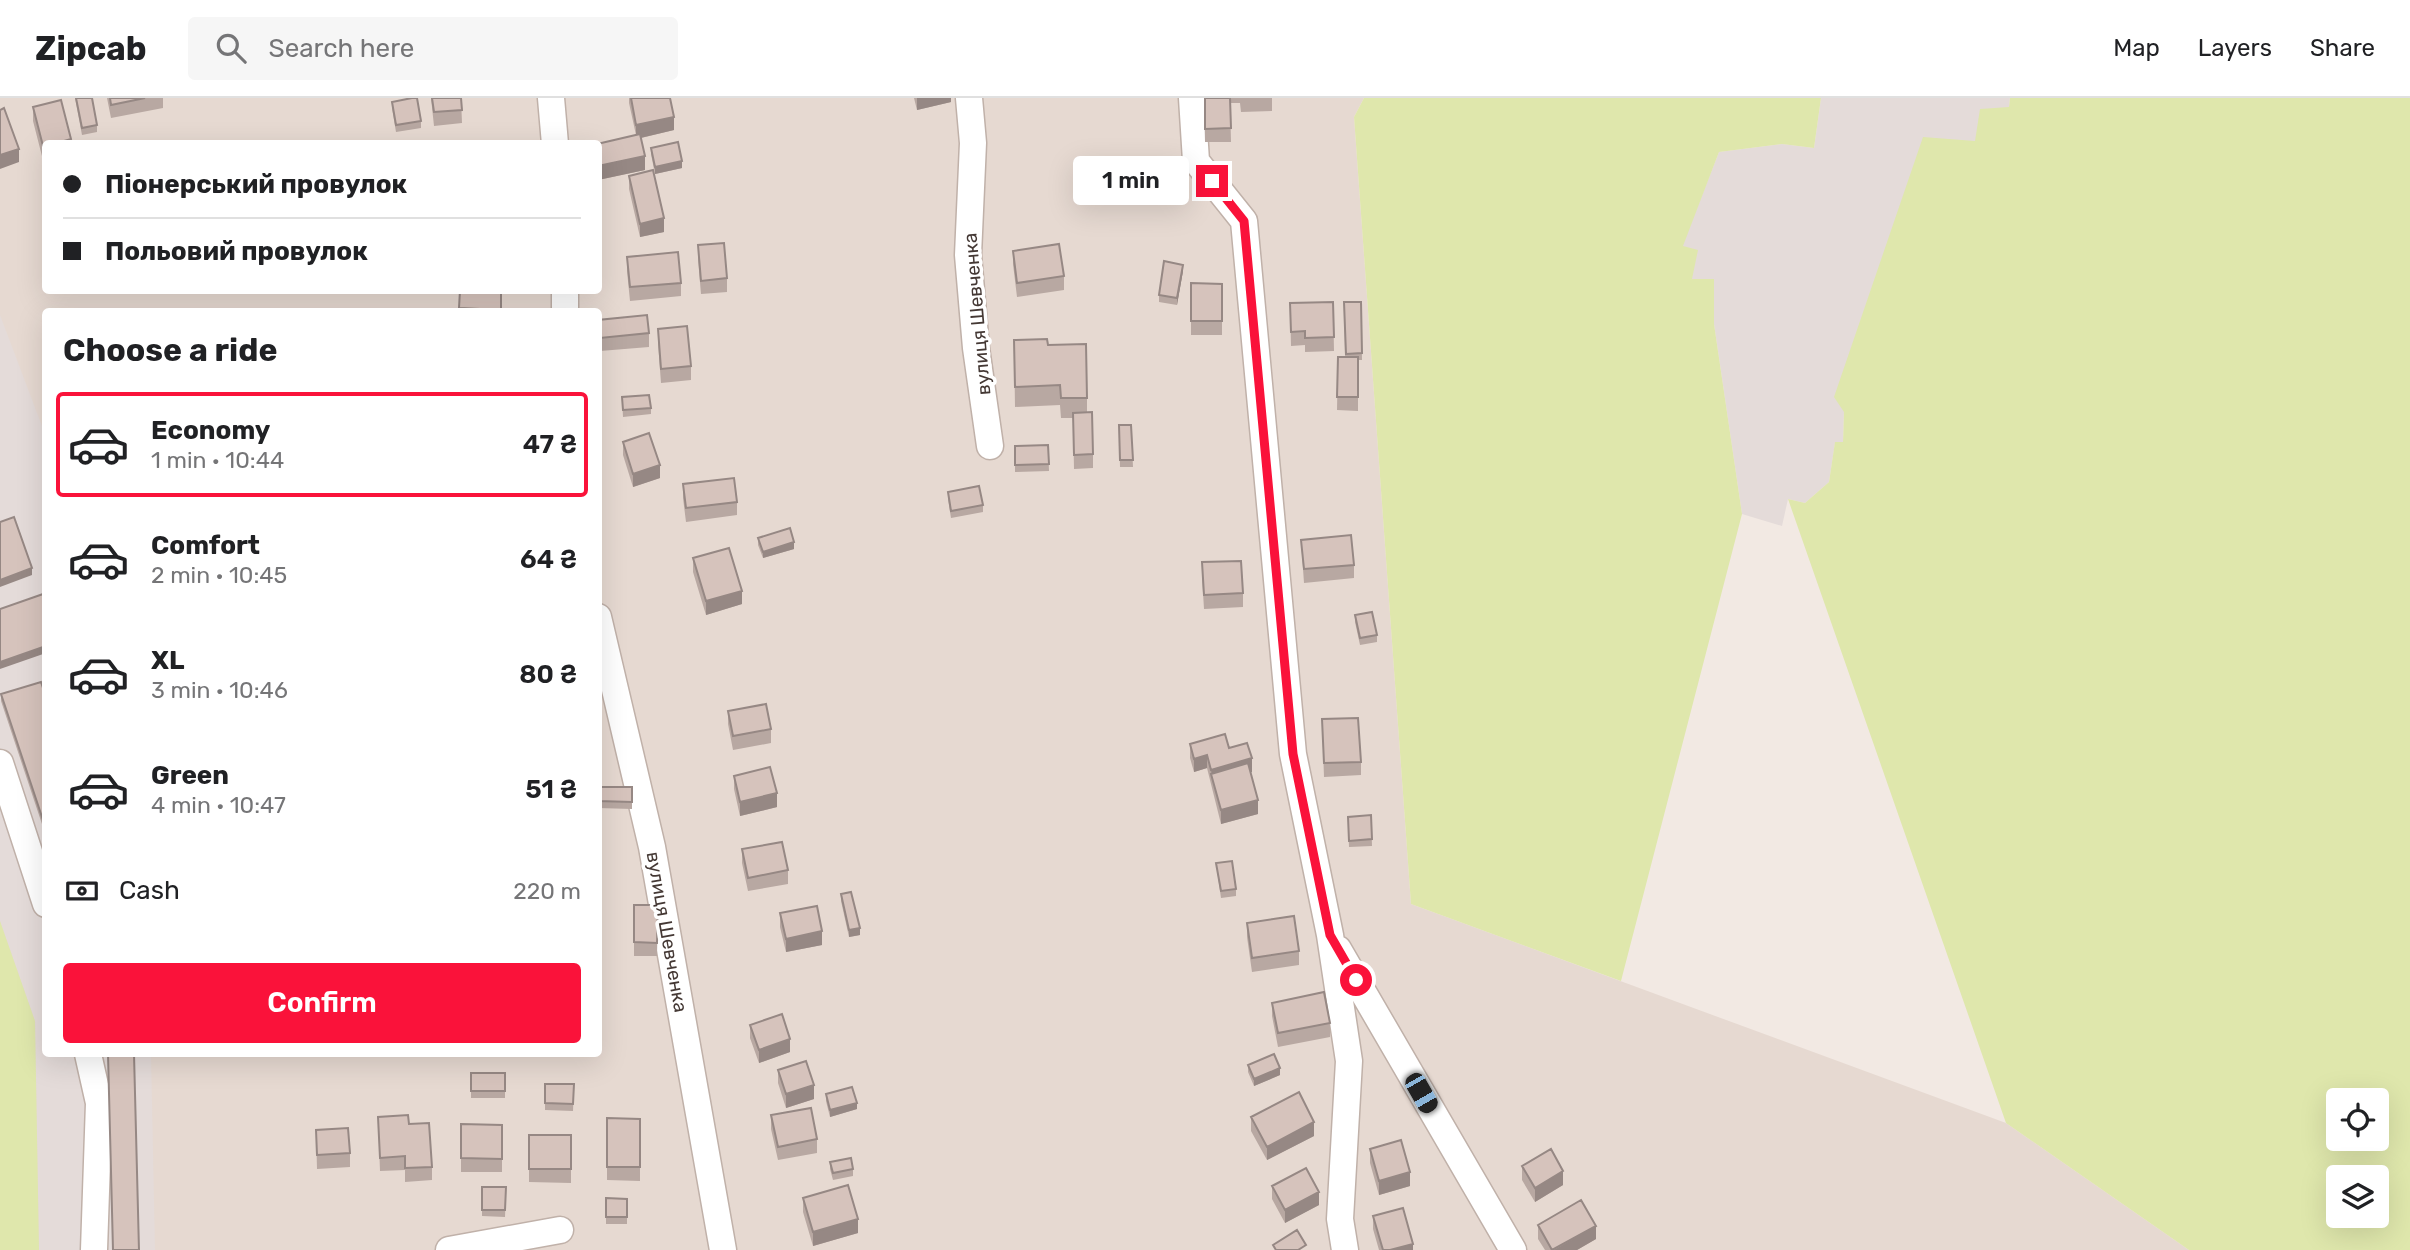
<!DOCTYPE html>
<html lang="en">
<head>
<meta charset="utf-8">
<style>
	body { margin:0; font-family:Rubik,sans-serif; background:#f6f6f6; color:#202124; height:100vh; display:flex; flex-direction:column; font-size:26px; white-space:nowrap }
	* { box-sizing:border-box; margin:0 }
	p { font-size:23px; color:#757577 }
	.icon { flex:none; width:38px; height:38px; fill:none; stroke:currentColor; stroke-width:2; stroke-linecap:round; stroke-linejoin:round }
	.map { position:relative; flex:1; overflow:hidden }
	.panel { position:absolute; left:42px; top:210px; width:560px; height:749px; display:flex; flex-direction:column; background:#fff; border-radius:7px; box-shadow:0 7px 28px #0002 }
	.panel>* { flex:none }
	.top-card { position:absolute; left:42px; top:42px; width:560px; height:154px; border-radius:7px; box-shadow:0 7px 28px #0002; display:grid; align-content:center; height:154px; padding:0 21px; background:#fff }
	.controls { position:absolute; left:2326px; top:990px; display:grid; gap:14px }
	.controls a { display:grid; place-items:center; width:63px; height:63px; border-radius:7px; background:#fff; box-shadow:0 7px 28px #0002; font-size:35px }
	.end { position:absolute; width:32px; height:32px; margin:-16px; border:9px solid #fa123a; background:#fff; box-shadow:0 0 0 4px #fff }
	.from { border-radius:50% }
	.bubble { position:absolute; height:49px; border-radius:7px; background:#fff; box-shadow:0 7px 28px #0002; font-size:23px; font-weight:600; line-height:49px; text-align:center }
	.car { position:absolute; width:21px; height:42px; margin:-21px -10px; border-radius:9px; box-shadow:0 0 5px 2px #0007; background:linear-gradient(#222 24%,#8ab4d8 0 40%,#222 0 76%,#8ab4d8 0 86%,#222 0) }
	.top-card b { display:flex; align-items:center; gap:24px; height:66px; font-size:26px }
	.top-card b+b { border-top:2px solid #e0e0e0 }
	.top-card i { width:18px; height:18px; background:#202124 }
	ul { padding:0; list-style:none }
	li { display:flex; align-items:center; gap:21px; height:105px; margin:0 14px 10px; padding:0 7px; border:4px solid transparent; border-radius:7px }
	li div { flex:1 }
	li b { display:block; font-size:26px }
	li em { font-style:normal; font-weight:600 }
	li.on { border-color:#fa123a }
	li>.icon { width:63px; height:63px; stroke-width:1.5 }
	h2 { padding:0 21px; font-size:32px; line-height:84px }
	.pay { display:flex; align-items:center; gap:18px; height:77px; padding:0 21px; font-size:26px }
	.pay p { margin-inline-start:auto }
	.primary-button { display:flex; gap:14px; margin-top:auto; padding:14px 21px }
	.primary-button a { flex:1; height:80px; border-radius:7px; background:#fa123a; color:#fff; font-size:28px; font-weight:600; line-height:80px; text-align:center }
	header { display:flex; align-items:center; gap:42px; box-sizing:border-box; height:98px; padding:0 35px; background:#fff; border-bottom:2px solid #e0e0e0 }
	header strong { font-size:33px }
	nav { display:flex; gap:38px; margin-inline-start:auto; font-size:24px }
	.search { width:490px; height:63px; background:#f6f6f6; display:flex; align-items:center; gap:18px; box-sizing:border-box; padding:0 24px; border-radius:7px; color:#757577; font-size:26px }
	.map>svg:first-child { display:block }
	.residential { fill:#e6d9d1; fill-rule:evenodd }
	.industrial { fill:#e4dbd9 }
	.green { fill:#dfe7ac; fill-rule:evenodd }
	.lines { fill:none; stroke-linecap:round; stroke-linejoin:round }
	.minor-casing { stroke:#c0b1a9; stroke-width:29 }
	.minor { stroke:#fff; stroke-width:26 }
	.wall { fill:#b8a8a2 }
	.shaded-wall { fill:#968884 }
	.building { fill:#d6c3bc; stroke:#968884; stroke-width:2 }
	.route { stroke:#fa123a; stroke-width:9 }
	.labels { text-anchor:middle; dominant-baseline:central; stroke-width:7; stroke-linejoin:round; paint-order:stroke }
	.street-label { font-size:19px; fill:#443834; stroke:#fff }
</style>
</head>
<body>
<header>
<strong>Zipcab</strong>
<div class="search"><svg class="icon" aria-label="search" viewBox="0 0 24 24"><circle cx="10" cy="10" r="6"/><path d="M15 15l6 6"/></svg>Search here</div>
<nav><a>Map</a><a>Layers</a><a>Share</a></nav>
</header>
<div class="map">
<svg width="2410" height="1152" viewBox="0 0 2410 1152">
	<rect width="100%" height="100%" fill="#f2e9e3"/>
	<path class="residential" d="M0 0H1364L1354 19 1411 806 2006 1025 2189 1152H0ZM46 46H598V192H46ZM46 214H598V956H46Z"/>
	<path class="industrial" d="M1821 0H2010L2009 9 1976 44 1844 314 1843 344 1835 345 1829 384 1805 405 1788 401 1782 428 1742 416 1714 226V181H1692L1682 148 1719 54 1782 46 1814 50Z
		M0 217 45 336 46 956H151L155 1152H39L35 923 0 823Z"/>
	<path class="green" d="M1364 0H1821L1814 50 1782 46 1719 54 1683 148 1698 152 1692 181H1714V226L1742 416 1621 883 1411 806 1354 19Z
		M2010 0H2410V1152H2189L2006 1025 1788 401 1805 405 1829 384 1835 344H1843L1844 314 1834 299 1923 39 1975 43 1980 11 2009 9ZM2338 1003H2376V1041H2338ZM2338 1080H2376V1118H2338Z
		M0 823 35 923 39 1152H0Z"/>
	<g class="lines">
		<defs>
			<path id="minor" d="M551 0 555 46
				M969 0 973 45 968 157 976 250 990 348
				M1192 0 1196 63 1244 123 1293 656 1330 837 1349 963 1340 1121 1345 1152
				M565 192V214
				M598 519 652 749 723 1152
				M0 665 46 806
				M1338 851 1513 1152
				M88 956 99 1005 94 1152
				M449 1152 560 1132"/>
		</defs>
		<use href="#minor" class="minor-casing"/>
		<use href="#minor" class="minor"/>
	</g>
	<path class="wall" d="M75 0H92L97 27V34L82 37Z
		M107 0H163V10L111 20Z
		M431 0H461L462 25 434 28Z
		M629 0H670L674 32 641 40 645 72 598 82V46L636 37 629 5Z
		M914 0H951V4L917 12Z
		M1204 0H1272V13L1241 14 1240 5H1230L1231 44H1205Z
		M392 4 421 23V30L396 34 392 10Z
		M33 9 71 46H46V61L43 62 33 23Z
		M651 50 682 70 655 76 651 56Z
		M629 78 664 134 640 139 629 91Z
		M698 147 727 180V194L701 196 698 161Z
		M1013 153 1064 178V192L1017 199 1013 166Z
		M627 159 681 185V198L630 203 627 173Z
		M1183 173 1177 207 1159 204V197Z
		M1191 185 1222 186V237H1191Z
		M460 192H502L501 214H459Z
		M1333 204 1334 253 1305 254V247L1291 248 1290 205Z
		M1344 204H1361L1362 262H1358V313L1337 312 1338 259H1345Z
		M598 222 649 235V249L600 253Z
		M658 231 691 268V282L661 285 658 245Z
		M1014 242 1048 247 1087 300V314L1093 356V370L1074 371 1073 320H1061L1060 307 1015 309Z
		M622 299 651 310V316L623 319Z
		M1119 327H1131L1133 369H1120Z
		M623 344 660 380 633 389 623 357Z
		M1048 347 1049 373 1015 374V348Z
		M683 386 737 404V417L686 424 683 400Z
		M948 394 983 407V414L951 420 948 401Z
		M758 440 794 451 763 460 758 447Z
		M1301 442 1354 467V480L1304 485Z
		M693 460 742 506 706 517 693 474Z
		M1202 478 1243 495V509L1204 511Z
		M1355 517 1377 537V544L1360 547 1355 524Z
		M1 596 46 599V738L1 603Z
		M728 613 771 631V645L733 652 728 626Z
		M1322 621 1361 664V677L1324 679Z
		M1190 646 1229 650 1252 674H1250L1258 716 1221 726 1207 670 1194 674 1190 660Z
		M734 678 777 709 740 718 734 691Z
		M598 689H632V711L598 710Z
		M1371 717 1372 748 1349 749 1348 719Z
		M742 751 788 772V786L748 793 742 765Z
		M1216 765 1236 791V798L1221 800Z
		M841 796 860 837 849 839 841 803Z
		M634 807H658L657 858H634Z
		M780 815 822 847 786 854 780 829Z
		M1247 825 1299 853V867L1252 874 1247 839Z
		M1272 905 1330 925V939L1278 949 1272 918Z
		M750 927 790 954 759 965 750 940Z
		M1248 967 1280 977 1254 988 1248 974Z
		M778 972 814 1001 786 1010 778 985Z
		M471 975H505V1000H471Z
		M545 986H574L573 1013 545 1012Z
		M826 996 857 1011 830 1019 826 1003Z
		M771 1017 817 1041V1055L778 1062 771 1031Z
		M378 1019 409 1026 432 1069V1082L405 1084V1072L380 1073Z
		M1251 1019 1314 1038 1267 1062 1251 1033Z
		M607 1020 640 1021V1083L607 1082Z
		M461 1026 502 1027V1074H461Z
		M316 1032 350 1055V1069L317 1071Z
		M529 1037H571V1085L529 1084Z
		M1370 1051 1410 1088 1379 1097 1370 1065Z
		M830 1064 853 1071V1078L833 1082 830 1071Z
		M1522 1068 1563 1087 1535 1104 1522 1082Z
		M1272 1088 1319 1107 1285 1125 1272 1101Z
		M482 1089H506L505 1119 482 1118Z
		M606 1100 627 1101V1126H606Z
		M803 1100 858 1135 813 1148 803 1114Z
		M1373 1118 1413 1152H1379L1373 1131Z
		M1538 1127 1596 1141 1577 1152H1545L1538 1141Z"/>
	<path class="shaded-wall" d="M917 0H951V4L917 12Z
		M674 19V32L636 41V27Z
		M71 41V46H54Z
		M43 48H46V61L43 62Z
		M19 51V64L0 71V57Z
		M645 58V72L598 82V68Z
		M682 63V70L655 76V69Z
		M664 120V134L640 139V126Z
		M1183 167V173L1177 207V200Z
		M660 367V380L633 389V376Z
		M794 444V451L763 460V454Z
		M32 470V477L0 489V482Z
		M742 493V506L706 517V503Z
		M46 548V555L0 571V564Z
		M1207 657V670L1194 674V661Z
		M1252 660V674L1213 685 1211 672Z
		M777 695V709L740 718V704Z
		M1258 702V716L1221 726V712Z
		M860 830V837L849 839V832Z
		M822 833V847L786 854V841Z
		M790 941V954L759 965V952Z
		M1280 970V977L1254 988V981Z
		M814 987V1001L786 1010V996Z
		M857 1005V1011L830 1019V1012Z
		M1314 1024V1038L1267 1062V1049Z
		M1563 1073V1087L1535 1104V1090Z
		M1410 1074V1088L1379 1097V1083Z
		M1319 1094V1107L1285 1125V1112Z
		M858 1121V1135L813 1148V1134Z
		M1596 1128V1141L1577 1152H1554Z
		M1413 1146V1152H1390Z"/>
	<path class="building" d="M76 0H92L97 27 82 30Z
		M110 0H145L111 7Z
		M412 0H417L421 23 396 27 392 4Z
		M432 0H461L462 12 434 14Z
		M631 0H670L674 19 636 27Z
		M1205 0H1230L1231 30 1205 31Z
		M61 2 71 41 54 46H46V48H43L33 9Z
		M4 10 19 51 0 57V12Z
		M640 36 645 58 598 68V46H597Z
		M678 44 682 63 655 69 651 50Z
		M653 72 664 120 640 126 629 78Z
		M724 145 727 180 701 183 698 147Z
		M1059 146 1064 178 1017 185 1013 153Z
		M678 154 681 185 630 189 627 159Z
		M1164 163 1183 167 1177 200 1159 197Z
		M1191 185 1222 186V223H1191Z
		M460 192H501V212L459 210Z
		M1333 204 1334 239 1305 240V233L1291 234 1290 205Z
		M1344 204H1361L1362 255 1346 256Z
		M647 217 649 235 600 240 598 222Z
		M687 228 691 268 661 271 658 231Z
		M1047 241 1048 247 1086 246 1087 300H1061L1060 287 1015 289 1014 242Z
		M1338 259H1358V299H1337Z
		M649 297 651 310 623 312 622 299Z
		M1092 314 1093 356 1074 357 1073 315Z
		M1119 327H1131L1133 362H1120Z
		M649 335 660 367 633 376 623 344Z
		M1048 347 1049 366 1015 367V348Z
		M734 380 737 404 686 410 683 386Z
		M979 388 983 407 951 413 948 394Z
		M14 419 32 470 0 482V424Z
		M790 430 794 444 763 454 758 440Z
		M1351 437 1354 467 1304 471 1301 442Z
		M729 450 742 493 706 503 693 460Z
		M1241 463 1243 495 1204 497 1202 464Z
		M46 495V548L0 564V511Z
		M1372 514 1377 537 1360 540 1355 517Z
		M41 584 46 599V731L1 596Z
		M766 606 771 631 733 638 728 613Z
		M1358 620 1361 664 1324 665 1322 621Z
		M1225 636 1229 650 1247 645 1252 660 1211 672 1207 657 1194 661 1190 646Z
		M1248 665 1258 702 1221 712 1211 676Z
		M770 669 777 695 740 704 734 678Z
		M598 689H632V704L598 703Z
		M1371 717 1372 741 1349 743 1348 719Z
		M782 744 788 772 748 780 742 751Z
		M1232 763 1236 791 1221 793 1216 765Z
		M851 794 860 830 849 832 841 796Z
		M634 807H658L657 845 634 844Z
		M817 808 822 833 786 841 780 815Z
		M1294 818 1299 853 1252 860 1247 825Z
		M1324 894 1330 925 1278 935 1272 905Z
		M782 916 790 941 759 952 750 927Z
		M108 956H134L139 1152H113Z
		M1274 956 1280 970 1254 981 1248 967Z
		M806 963 814 987 786 996 778 972Z
		M471 975H505V993H471Z
		M545 986H574L573 1006 545 1005Z
		M852 989 857 1005 830 1012 826 996Z
		M1299 994 1314 1024 1267 1049 1251 1019Z
		M811 1010 817 1041 778 1049 771 1017Z
		M408 1017 409 1026 429 1025 432 1069 405 1070V1058L380 1060 378 1019Z
		M607 1020 640 1021V1069H607Z
		M461 1026 502 1027V1061L461 1060Z
		M348 1030 350 1055 317 1057 316 1032Z
		M529 1037H571V1071H529Z
		M1401 1042 1410 1074 1379 1083 1370 1051Z
		M1551 1051 1563 1073 1535 1090 1522 1068Z
		M851 1060 853 1071 833 1075 830 1064Z
		M1306 1070 1319 1094 1285 1112 1272 1088Z
		M848 1087 858 1121 813 1134 803 1100Z
		M482 1089H506L505 1112H482Z
		M606 1100 627 1101V1119H606Z
		M1581 1102 1596 1128 1552 1152 1538 1127Z
		M1403 1110 1413 1146 1390 1152H1383L1373 1118Z
		M1297 1132 1306 1147 1298 1152H1276L1273 1147Z"/>
	<g class="lines">
		<path class="route" d="M1212 83 1244 123 1293 656 1330 837 1356 882"/>
	</g>
	<g class="labels">
		<g class="street-label">
			<text transform="translate(977 216) rotate(-95)">вулиця Шевченка</text>
			<text transform="translate(667 834) rotate(80)">вулиця Шевченка</text>
		</g>
	</g>
</svg>
<div class="controls">
<a><svg class="icon" aria-label="locate" viewBox="0 0 24 24"><circle cx="12" cy="12" r="6"/><path d="M12 2v4M12 18v4M2 12h4M18 12h4"/></svg></a>
<a><svg class="icon" aria-label="layers" viewBox="0 0 24 24"><path d="M12 4l9 5-9 5-9-5zM3 14l9 5 9-5"/></svg></a>
</div>
<i class="end from" style="left:1356px;top:882px"></i>
<i class="end" style="left:1212px;top:83px"></i>
<div class="bubble" style="left:1073px;top:58px;width:116px">1 min</div>
<i class="car" style="left:1421px;top:995px;rotate:150deg"></i>
<div class="top-card">
<b><i class="from"></i>Піонерський провулок</b>
<b><i></i>Польовий провулок</b>
</div>
<section class="panel">
<h2>Choose a ride</h2>
<ul>
<li class="on"><svg class="icon" aria-label="car" viewBox="0 0 24 24"><path d="M5 17H2v-5l4-1 3-4h7l3 4 3 1v5h-3M9 17h6M6 11h13"/><circle cx="7" cy="17" r="2"/><circle cx="17" cy="17" r="2"/></svg><div><b>Economy</b><p>1 min · 10:44</p></div><em>47 ₴</em></li>
<li><svg class="icon" aria-label="car" viewBox="0 0 24 24"><path d="M5 17H2v-5l4-1 3-4h7l3 4 3 1v5h-3M9 17h6M6 11h13"/><circle cx="7" cy="17" r="2"/><circle cx="17" cy="17" r="2"/></svg><div><b>Comfort</b><p>2 min · 10:45</p></div><em>64 ₴</em></li>
<li><svg class="icon" aria-label="car" viewBox="0 0 24 24"><path d="M5 17H2v-5l4-1 3-4h7l3 4 3 1v5h-3M9 17h6M6 11h13"/><circle cx="7" cy="17" r="2"/><circle cx="17" cy="17" r="2"/></svg><div><b>XL</b><p>3 min · 10:46</p></div><em>80 ₴</em></li>
<li><svg class="icon" aria-label="car" viewBox="0 0 24 24"><path d="M5 17H2v-5l4-1 3-4h7l3 4 3 1v5h-3M9 17h6M6 11h13"/><circle cx="7" cy="17" r="2"/><circle cx="17" cy="17" r="2"/></svg><div><b>Green</b><p>4 min · 10:47</p></div><em>51 ₴</em></li>
</ul>
<div class="pay"><svg class="icon" aria-label="cash" viewBox="0 0 24 24"><path d="M3 7h18v10H3z"/><circle cx="12" cy="12" r="2"/></svg>Cash<p>220 m</p></div>
<div class="primary-button"><a>Confirm</a></div>
</section>
</div>
</body>
</html>
